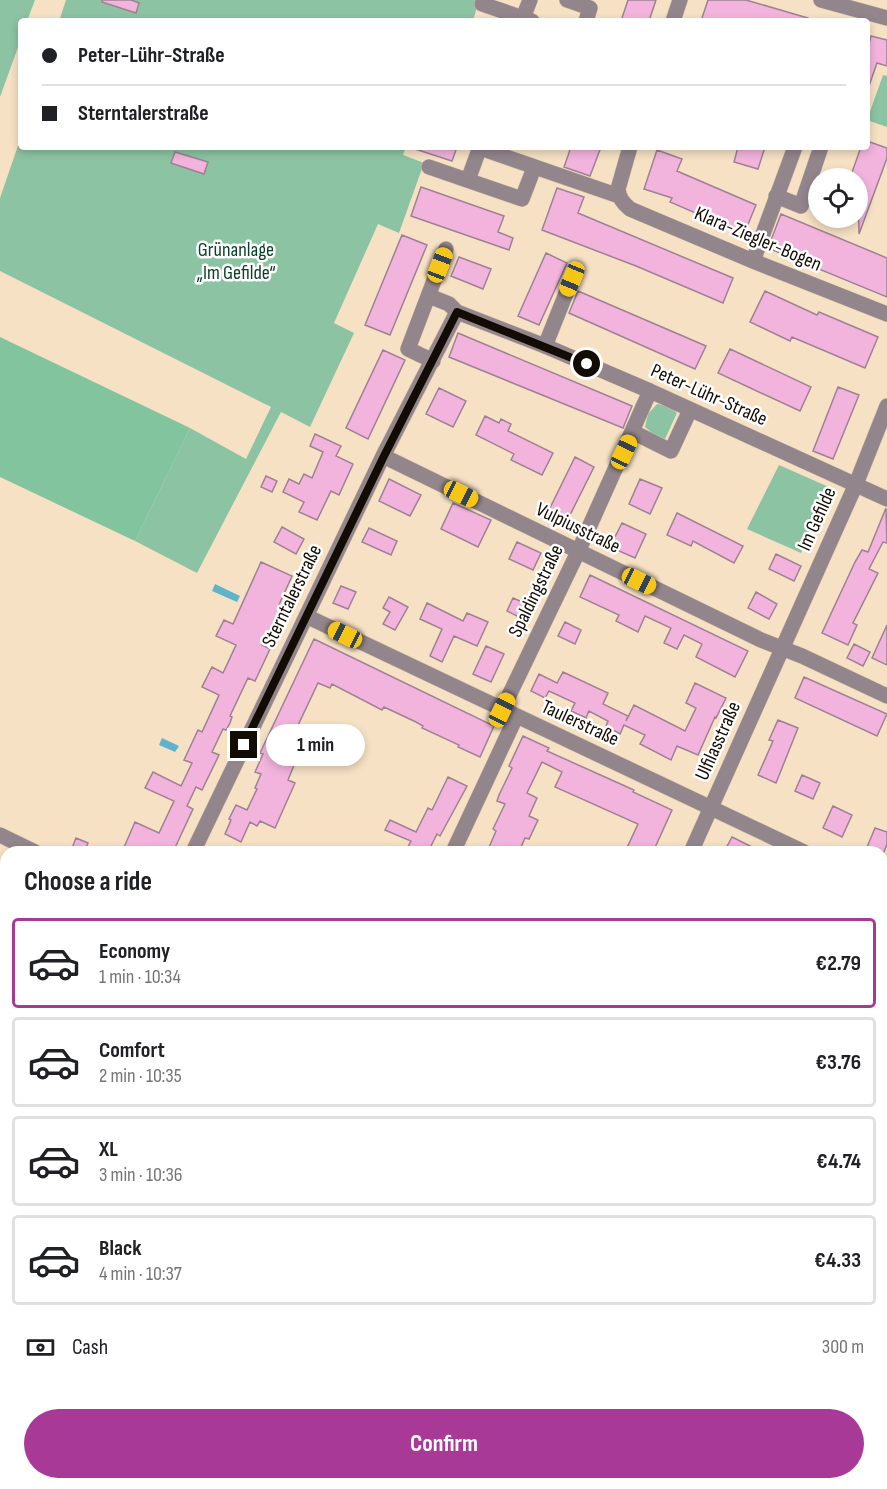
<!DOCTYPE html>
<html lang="en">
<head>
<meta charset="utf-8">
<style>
	body { margin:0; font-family:"Sofia Sans Condensed",sans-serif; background:#f2f2f2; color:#202124; height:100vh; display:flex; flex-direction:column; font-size:22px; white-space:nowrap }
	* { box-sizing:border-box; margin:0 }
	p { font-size:20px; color:#757577 }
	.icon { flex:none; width:33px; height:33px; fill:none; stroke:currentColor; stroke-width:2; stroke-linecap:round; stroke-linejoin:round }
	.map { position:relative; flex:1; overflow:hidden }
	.sheet { position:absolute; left:0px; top:846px; width:888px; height:644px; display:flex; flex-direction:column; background:#fff; border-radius:18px 18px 0 0; box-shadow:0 3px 9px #0003 }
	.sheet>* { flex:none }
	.guide { position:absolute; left:18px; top:18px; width:852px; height:132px; border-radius:6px; box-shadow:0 3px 9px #0003; display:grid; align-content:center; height:132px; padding:0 24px; background:#fff }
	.controls { position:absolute; left:808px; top:168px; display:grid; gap:12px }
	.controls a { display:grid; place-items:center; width:60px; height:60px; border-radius:50%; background:#fff; box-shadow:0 3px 9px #0003; font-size:30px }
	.end { position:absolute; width:27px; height:27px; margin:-14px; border:8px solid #130c04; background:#fff; box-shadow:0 0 0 3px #fff }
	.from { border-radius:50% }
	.bubble { position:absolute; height:42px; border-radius:21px; background:#fff; box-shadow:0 3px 9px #0003; font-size:20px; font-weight:700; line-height:42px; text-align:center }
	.car { position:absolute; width:18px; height:36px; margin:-18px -9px; border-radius:8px; box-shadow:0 0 4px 2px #0007; background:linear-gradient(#f5c518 24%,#345 0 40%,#f5c518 0 76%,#345 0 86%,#f5c518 0) }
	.guide b { display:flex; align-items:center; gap:21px; height:57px; font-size:22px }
	.guide b+b { border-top:2px solid #e0e0e0 }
	.guide i { width:15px; height:15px; background:#202124 }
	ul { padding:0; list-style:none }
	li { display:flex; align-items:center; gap:18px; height:90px; margin:0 12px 9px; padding:0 12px; border:3px solid #e0e0e0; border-radius:6px }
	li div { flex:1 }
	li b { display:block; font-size:22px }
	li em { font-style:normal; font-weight:700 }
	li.current { border-color:#a93997 }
	li>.icon { width:54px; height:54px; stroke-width:1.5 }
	h2 { padding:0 24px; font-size:27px; line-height:72px }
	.pay { display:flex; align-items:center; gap:15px; height:66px; padding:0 24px; font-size:22px }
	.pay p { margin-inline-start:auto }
	.action { display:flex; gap:12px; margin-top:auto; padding:12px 24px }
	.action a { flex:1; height:69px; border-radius:36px; background:#a93997; color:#fff; font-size:24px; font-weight:700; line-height:69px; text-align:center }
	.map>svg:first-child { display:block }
	.green { fill:#8cc3a2 }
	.forest { fill:#81c49d }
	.water { fill:#60b3cd }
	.building { fill:#f2b4dd; stroke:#9e8194; stroke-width:1.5 }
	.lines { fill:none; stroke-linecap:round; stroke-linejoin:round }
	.minor-casing { stroke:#d2bfa5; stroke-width:16 }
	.minor { stroke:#93858c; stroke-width:15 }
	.rail { stroke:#736655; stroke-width:4.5; stroke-dasharray:9 4.5; stroke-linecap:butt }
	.route { stroke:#130c04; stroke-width:8 }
	.labels { text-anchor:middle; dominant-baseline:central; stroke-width:5; stroke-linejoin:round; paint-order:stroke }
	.street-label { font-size:20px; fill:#130c04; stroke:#fff }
	.park-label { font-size:20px; fill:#0a4127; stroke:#fff }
</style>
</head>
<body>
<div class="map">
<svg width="887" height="1489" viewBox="0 0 887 1489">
	<rect width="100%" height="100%" fill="#f6e1c4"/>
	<path class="green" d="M0 0H35L27 21H21V39L0 97Z
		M66 0H479L473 21H59Z
		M883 75 887 76V127L867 120Z
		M21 137V147H406L403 155 424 163 399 233 378 224 334 323 354 333 310 427 281 412 197 573 135 541 190 428 246 459 271 407 0 271V198Z
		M657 404 668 406 677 413 665 439 653 434 645 427 648 414Z
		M779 465 831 488 801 553 747 529Z
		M0 1240 6 1250V1274L0 1266Z
		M0 1298 6 1306V1484H139L143 1489H0Z
		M163 1484H239L249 1489H167Z"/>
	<path class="forest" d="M0 337 190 428 135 541 0 477Z"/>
	<path class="water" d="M215 584 240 596 237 602 212 591Z
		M162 738 179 746 175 752 159 745Z
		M6 1447V1484H56V1489H0V1450Z"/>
	<path class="building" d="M102 0H131L139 3 136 13 102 2Z
		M628 0H656L649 21H621Z
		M708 0H746L808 18V21H701Z
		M871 36 887 40V66L877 63 869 86 867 85V52Z
		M867 141 887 148V158L859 234 858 178H850L861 147H867Z
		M416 147H457L452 161 415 149Z
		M571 147H601L590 176 564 167Z
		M738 147H765L758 169 734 162Z
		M657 150 682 159 677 171 756 205 744 234 670 202 672 198 644 189Z
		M175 152 208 162 204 174 171 163Z
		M421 187 504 216 498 232 513 238 509 250 411 216Z
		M557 188 584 197 578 213 733 278 723 303 636 266 542 230Z
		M781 214 887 258V297L768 248Z
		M402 235 427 245 390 335 365 325Z
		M546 253 567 263 539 325 518 316Z
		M459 257 491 269 483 289 451 276Z
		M578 291 706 346 695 369 569 313Z
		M765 291 817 315 819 312 878 337 865 368 792 337 790 341 750 322Z
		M458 333 632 406 623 428 449 357Z
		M730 349 811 387 800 411 718 373Z
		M383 350 405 360 368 439 346 428Z
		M838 387 859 395 833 459 813 451Z
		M439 388 466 401 453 427 426 414Z
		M485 416 499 423 501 419 511 424 508 431 553 453 542 475 511 460 514 454 476 435Z
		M315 434 341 446 336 456 353 464 339 495 331 491 317 520 299 512 304 502 283 492 289 479 299 484 304 474 312 478 323 452 310 446Z
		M575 457 594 467 566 523 547 514Z
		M266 476 277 481 272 492 261 487Z
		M389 479 421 495 410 516 379 501Z
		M640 479 662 488 650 514 629 504Z
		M453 503 491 520 478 547 441 529Z
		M886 508 887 543 883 542 869 569 878 573 853 623 857 625 848 645 822 633 855 562 862 550 868 552Z
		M677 513 743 546 734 563 693 541 691 546 667 535Z
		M622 523 646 534 635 558 610 547Z
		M282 527 304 539 296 554 274 542Z
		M369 528 397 541 391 555 362 542Z
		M517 542 541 553 533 570 509 559Z
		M776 554 801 566 794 581 769 569Z
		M261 562 292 576 278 607 287 611 280 624 274 621 262 645 270 649 255 681 248 678 230 716 232 717 230 723 226 730 223 729 212 752 219 755 202 790 196 787 187 806 193 809 173 852H122L135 822 159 833 174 801 145 788 153 772 181 786 192 763 184 760 198 730 202 732 219 695 202 687 212 667 223 673 236 645 216 636 224 620 233 624Z
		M590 575 748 651 735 677 696 657 702 644 684 635 677 649 664 643 671 628 645 616 638 632 616 621 619 615 580 597Z
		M341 586 356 592 348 609 333 603Z
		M756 592 777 604 769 619 748 608Z
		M389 597 408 607 395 630 383 624 390 612 383 608Z
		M513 598 529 605 523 619 507 611Z
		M427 603 463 621 467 613 488 622 477 646 454 636 442 662 430 656 442 629 420 619Z
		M565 622 581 630 575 644 558 636Z
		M887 625V665L872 658Z
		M314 639 494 726 480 757 458 747 459 745 422 728 423 726 416 722 384 707 382 710 332 684 330 688 318 683 293 736 311 745 309 751 312 752 307 763 297 758 288 780 295 783 275 828 260 821 257 826 250 822 241 842 225 834 231 820 229 819 236 805 247 810 257 789 255 788 261 774 255 772 263 754 260 753Z
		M854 644 870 652 863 666 847 658Z
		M486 646 504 654 491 682 473 674Z
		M563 672 608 693 603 704 628 716 626 721 634 705 685 731 696 708 686 703 695 683 726 698 716 718 715 717 698 755 677 746 671 760 640 744 645 735 624 725 620 734 606 726 608 721 589 711 586 718 571 711 575 703 549 691 545 698 531 691 539 674 557 683Z
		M804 677 887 714 877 736 795 698Z
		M778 720 798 728 776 783 758 775 773 741 769 740Z
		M523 736 549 748 547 751 625 786 634 790 633 792 672 810 653 852H625L638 824 555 787 562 772 542 762 527 793 537 798 529 816 538 820 529 839 525 838 519 852H487L496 831 493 829 505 804 497 801 499 795 512 768 509 766Z
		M802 775 820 783 813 799 795 791Z
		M448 777 467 786 440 836 437 834 428 852H405L411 841 385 830 390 820 416 832 428 808 432 810Z
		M833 806 852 815 842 837 823 828Z
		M875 828 887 832V844L884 852H865Z
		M732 837 762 852H724Z
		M76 838 88 843 84 852 72 848Z"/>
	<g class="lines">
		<defs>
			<path id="minor" d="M567 0 590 8 586 21
				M821 0 887 18
				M482 4 532 21
				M523 18 530 0
				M673 21 680 0
				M630 147 618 189C619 198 623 203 630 209L753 261 887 314
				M480 148 619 196
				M429 167 522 199 534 168
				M468 180 480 147
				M776 196 801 206 821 147
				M753 261 795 147
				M429 296 449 304 457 312 545 346 650 391 887 499
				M545 346 575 271
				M433 361 408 349 446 249
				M633 432 671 451 690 410
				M383 456 761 640 802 656 887 696
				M306 616 804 852
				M502 710 578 552 650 391
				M0 835 35 852
				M193 852 383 456 457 312
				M453 852 516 717
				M691 852 856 484 887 406
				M882 889 887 892
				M882 994 887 983
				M882 1250 887 1252
				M882 1483 887 1485
				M374 1484 378 1489
				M606 1489 607 1484"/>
		</defs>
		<use href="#minor" class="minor-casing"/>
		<use href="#minor" class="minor"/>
		<path class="rail" d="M0 1276 6 1284
			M154 1484 158 1489"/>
	</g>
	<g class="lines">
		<path class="route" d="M244 745 384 456 457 312 587 364"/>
	</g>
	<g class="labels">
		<g class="street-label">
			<text transform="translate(758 239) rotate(23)">Klara-Ziegler-Bogen</text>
			<text transform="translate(709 395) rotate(24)">Peter-Lühr-Straße</text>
			<text transform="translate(817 519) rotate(-66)">Im Gefilde</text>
			<text transform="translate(578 528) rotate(26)">Vulpiusstraße</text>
			<text transform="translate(536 591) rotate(-64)">Spaldingstraße</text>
			<text transform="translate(292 596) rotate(-64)">Sterntalerstraße</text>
			<text transform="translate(580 723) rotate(25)">Taulerstraße</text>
			<text transform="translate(718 741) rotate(-66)">Ulfilasstraße</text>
		</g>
		<g class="park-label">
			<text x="236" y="250">Grünanlage<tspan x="236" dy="23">„Im Gefilde“</tspan></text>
		</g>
	</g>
</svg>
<div class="controls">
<a><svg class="icon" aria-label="locate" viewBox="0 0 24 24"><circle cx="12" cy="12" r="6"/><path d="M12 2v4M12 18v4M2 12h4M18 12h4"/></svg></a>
</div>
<i class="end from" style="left:587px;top:364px"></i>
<i class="end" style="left:244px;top:745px"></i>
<div class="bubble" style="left:266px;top:724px;width:99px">1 min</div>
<i class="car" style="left:440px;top:265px;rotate:21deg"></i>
<i class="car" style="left:572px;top:279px;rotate:202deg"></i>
<i class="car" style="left:624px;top:452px;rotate:25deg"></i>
<i class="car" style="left:461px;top:494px;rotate:116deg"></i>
<i class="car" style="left:639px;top:581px;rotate:116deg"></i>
<i class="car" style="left:345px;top:635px;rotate:296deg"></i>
<i class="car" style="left:502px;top:710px;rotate:26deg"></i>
<div class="guide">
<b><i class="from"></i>Peter-Lühr-Straße</b>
<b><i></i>Sterntalerstraße</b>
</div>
<section class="sheet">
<h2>Choose a ride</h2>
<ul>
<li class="current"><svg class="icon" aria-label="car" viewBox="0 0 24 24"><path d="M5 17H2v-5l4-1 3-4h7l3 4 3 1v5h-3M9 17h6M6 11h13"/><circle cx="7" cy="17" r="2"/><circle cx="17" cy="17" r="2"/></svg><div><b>Economy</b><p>1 min · 10:34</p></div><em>€2.79</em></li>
<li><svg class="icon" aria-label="car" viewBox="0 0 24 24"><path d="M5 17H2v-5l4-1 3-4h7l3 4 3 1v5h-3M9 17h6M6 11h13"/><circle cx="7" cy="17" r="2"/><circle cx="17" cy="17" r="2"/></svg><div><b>Comfort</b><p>2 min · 10:35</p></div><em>€3.76</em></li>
<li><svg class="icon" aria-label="car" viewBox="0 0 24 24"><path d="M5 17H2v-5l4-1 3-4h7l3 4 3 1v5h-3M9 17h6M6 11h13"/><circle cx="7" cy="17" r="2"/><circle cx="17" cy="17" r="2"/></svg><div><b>XL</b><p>3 min · 10:36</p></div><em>€4.74</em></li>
<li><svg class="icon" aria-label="car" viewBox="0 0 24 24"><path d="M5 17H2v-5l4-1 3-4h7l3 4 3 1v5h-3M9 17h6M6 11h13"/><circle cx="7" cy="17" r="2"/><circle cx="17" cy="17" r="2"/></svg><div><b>Black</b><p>4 min · 10:37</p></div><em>€4.33</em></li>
</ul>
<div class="pay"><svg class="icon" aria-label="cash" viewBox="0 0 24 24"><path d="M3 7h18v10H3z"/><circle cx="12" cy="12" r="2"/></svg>Cash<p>300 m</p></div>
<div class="action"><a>Confirm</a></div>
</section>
</div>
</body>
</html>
